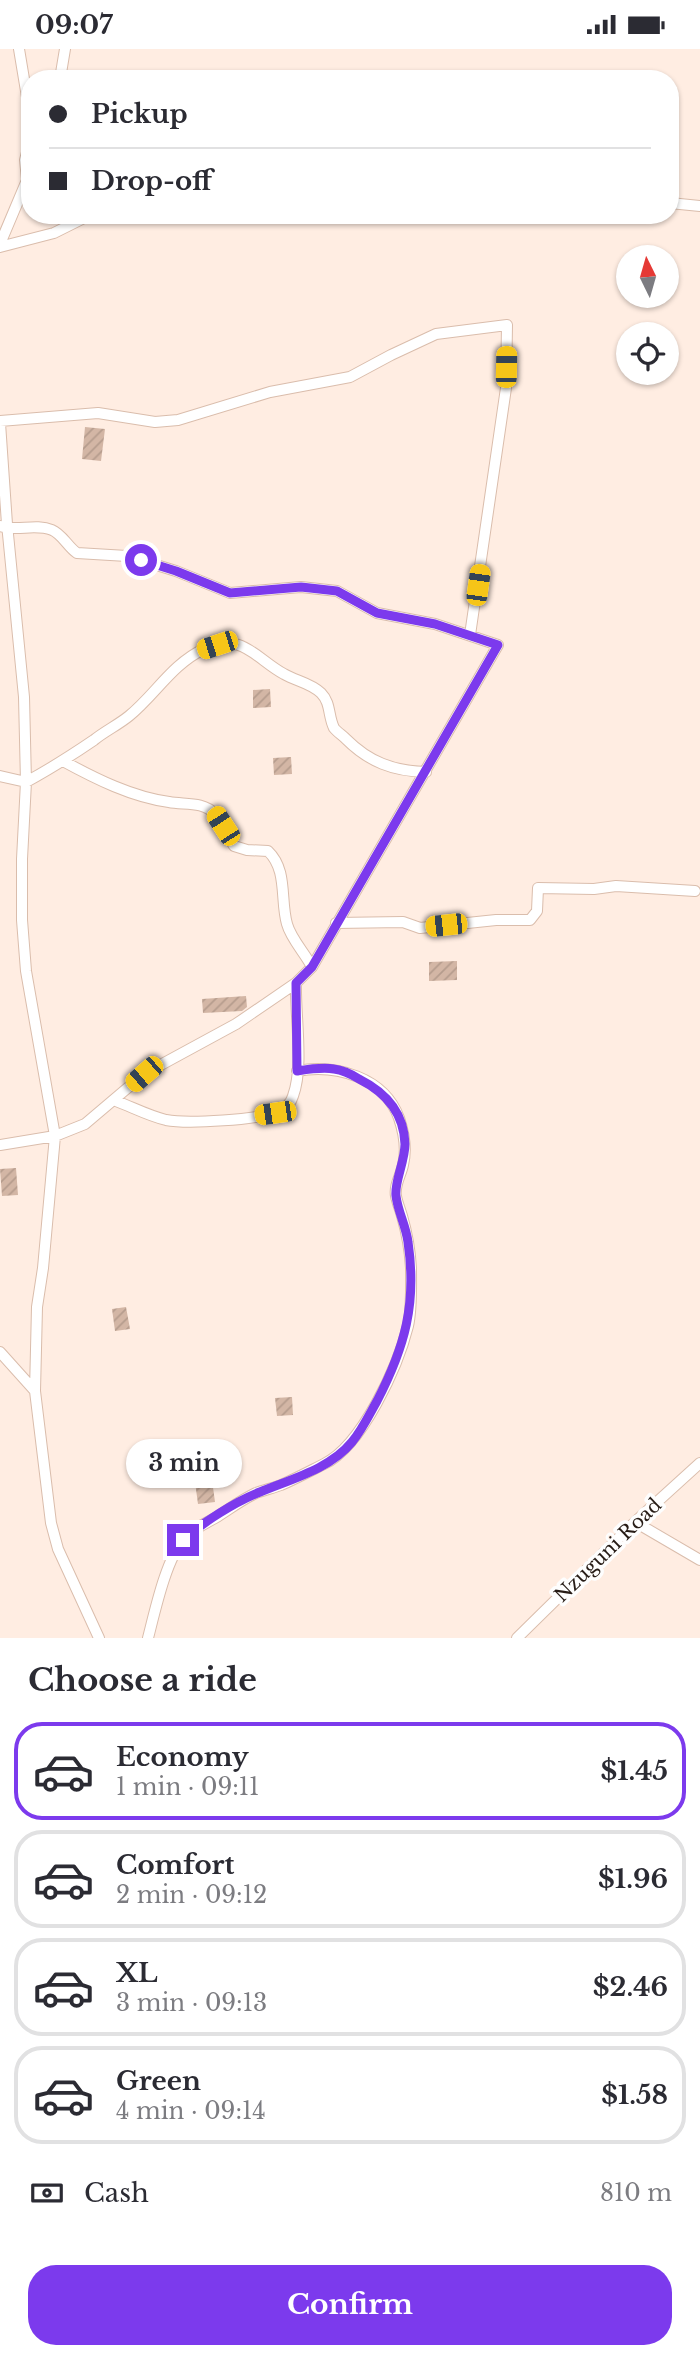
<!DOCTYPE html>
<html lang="en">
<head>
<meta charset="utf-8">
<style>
	body { margin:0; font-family:"Libre Baskerville",serif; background:#f7f7f7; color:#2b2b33; height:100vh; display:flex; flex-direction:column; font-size:26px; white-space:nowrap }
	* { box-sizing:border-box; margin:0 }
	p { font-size:23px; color:#7c7c81 }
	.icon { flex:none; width:38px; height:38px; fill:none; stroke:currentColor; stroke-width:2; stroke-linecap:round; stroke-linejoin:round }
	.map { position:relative; height:1589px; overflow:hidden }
	.sheet { display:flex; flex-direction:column; background:#fff; flex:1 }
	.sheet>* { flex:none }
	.guide { position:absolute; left:21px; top:21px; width:658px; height:154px; border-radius:28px; box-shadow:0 2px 5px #0004; display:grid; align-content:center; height:154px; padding:0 28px; background:#fff }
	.needle { width:46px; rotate:355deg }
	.fabs { position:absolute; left:616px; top:196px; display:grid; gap:14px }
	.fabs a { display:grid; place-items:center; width:63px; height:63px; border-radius:50%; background:#fff; box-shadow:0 2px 5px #0004; font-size:35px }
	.end { position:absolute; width:32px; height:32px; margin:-16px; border:9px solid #7c3aed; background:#fff; box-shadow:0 0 0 4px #fff }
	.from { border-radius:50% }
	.bubble { position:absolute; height:49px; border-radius:24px; background:#fff; box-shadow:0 2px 5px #0004; font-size:23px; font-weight:700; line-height:49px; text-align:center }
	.car { position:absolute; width:21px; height:42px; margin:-21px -10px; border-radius:9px; box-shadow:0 0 5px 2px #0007; background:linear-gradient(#f5c518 24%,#345 0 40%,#f5c518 0 76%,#345 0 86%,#f5c518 0) }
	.guide b { display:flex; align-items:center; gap:24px; height:66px; font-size:26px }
	.guide b+b { border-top:2px solid #e1e1e2 }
	.guide i { width:18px; height:18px; background:#2b2b33 }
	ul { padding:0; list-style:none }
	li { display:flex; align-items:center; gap:21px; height:98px; margin:0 14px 10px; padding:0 14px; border:4px solid #e1e1e2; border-radius:28px }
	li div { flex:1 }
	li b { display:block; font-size:26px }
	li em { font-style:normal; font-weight:700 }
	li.current { border-color:#7c3aed }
	li>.icon { width:63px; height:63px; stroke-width:1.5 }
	h2 { padding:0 28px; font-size:32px; line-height:84px }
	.pay { display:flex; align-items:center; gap:18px; height:77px; padding:0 28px; font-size:26px }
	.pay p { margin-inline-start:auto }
	.cta { display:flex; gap:14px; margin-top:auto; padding:14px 28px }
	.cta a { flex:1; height:80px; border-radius:28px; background:#7c3aed; color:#fff; font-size:28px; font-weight:700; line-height:80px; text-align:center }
	.status { display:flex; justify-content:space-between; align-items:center; height:49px; padding:0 35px; background:#fff; direction:ltr }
	.status svg { height:19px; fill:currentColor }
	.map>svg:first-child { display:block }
	.building { fill:url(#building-hatch) }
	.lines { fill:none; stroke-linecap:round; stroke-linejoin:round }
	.street-casing { stroke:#dabdac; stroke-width:12 }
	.street { stroke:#fff; stroke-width:10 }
	.route { stroke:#7c3aed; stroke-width:9 }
	.labels { text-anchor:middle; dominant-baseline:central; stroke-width:7; stroke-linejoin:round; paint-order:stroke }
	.street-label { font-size:19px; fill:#271c16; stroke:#fefefe }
</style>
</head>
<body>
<div class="status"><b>09:07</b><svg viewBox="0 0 49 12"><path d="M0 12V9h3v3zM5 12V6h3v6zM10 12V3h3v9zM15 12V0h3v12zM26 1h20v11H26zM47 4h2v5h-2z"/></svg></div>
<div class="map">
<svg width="700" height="1589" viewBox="0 0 700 1589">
	<defs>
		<pattern id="building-hatch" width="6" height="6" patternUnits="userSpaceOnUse" patternTransform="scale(1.75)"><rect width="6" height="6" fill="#d3b6a5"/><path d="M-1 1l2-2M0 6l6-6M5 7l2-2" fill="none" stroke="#b59c8d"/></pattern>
	</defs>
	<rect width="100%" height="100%" fill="#ffede2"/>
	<path class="building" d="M85 378 105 380 101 412 82 410Z
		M270 640 271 658 253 659V641Z
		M291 708 292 725 274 726 273 709Z
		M457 912V931L429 932V913Z
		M246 947 247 958 242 962 203 964 202 950Z
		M16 1119 18 1146 2 1147 0 1120Z
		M126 1258 130 1280 115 1282 112 1260Z
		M292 1348 293 1366 277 1367 275 1349Z
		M212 1431 215 1453 198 1455 195 1433Z"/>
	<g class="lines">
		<defs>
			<path id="street" d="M19 0 30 66
				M60 30 65 0
				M27 131 25 111 30 92
				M670 154 700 157
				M0 195 30 124
				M0 198 54 184 90 166
				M0 372 98 364 155 373 178 371 270 343 350 328 391 306 436 285 507 276 506 339 470 586
				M0 374 7 475 24 648 26 733 22 810V871L26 922 55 1087 43 1219 37 1258 35 1342 51 1474 58 1500 99 1589
				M0 477C16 483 35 474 52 481 62 485 68 498 77 504L127 507 176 522 230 544 301 538 337 542 377 564 435 575 498 596 312 918 296 934 236 975 144 1025 85 1075 55 1087 0 1096
				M63 712C96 730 132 748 169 753 184 756 203 752 215 765 223 774 228 787 234 797L247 801 268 802C288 821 280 851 287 875 291 890 305 904 312 918
				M0 727 26 733C50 720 72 706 94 691 105 682 118 676 129 667 155 646 172 615 204 600 242 582 256 610 284 625 296 632 311 634 321 644 331 654 328 667 334 679 337 683 342 686 346 690 369 713 393 722 426 723
				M336 874 403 873 420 879 496 871H530L537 862 538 839 594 840 616 837 695 842
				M116 1052C132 1058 149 1067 166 1071 187 1075 260 1071 279 1062 286 1059 291 1054 293 1047 304 1018 295 966 296 934
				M0 1303 35 1342
				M635 1473 700 1511
				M148 1589C155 1562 166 1510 184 1490 193 1480 204 1475 215 1469 228 1461 241 1451 256 1444 264 1441 273 1439 281 1436 295 1430 310 1422 324 1415 362 1397 398 1317 408 1277 412 1259 411 1238 411 1219 410 1202 407 1184 402 1167 400 1160 397 1153 396 1147 394 1136 401 1126 403 1116 407 1100 404 1084 399 1069 384 1028 336 1015 297 1022
				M517 1589 635 1473 700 1414"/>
		</defs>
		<use href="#street" class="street-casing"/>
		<use href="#street" class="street"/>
	</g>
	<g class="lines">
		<path class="route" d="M141 511 176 522 230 544 301 538 337 542 377 564 435 575 498 596 312 918 296 934 297 1022C310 1020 322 1018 334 1020 343 1021 351 1025 359 1030 385 1043 404 1064 405 1095 405 1112 394 1134 396 1147 398 1163 406 1177 408 1193 417 1254 405 1298 377 1352 369 1366 362 1381 352 1393 330 1420 291 1430 260 1443 235 1453 203 1473 183 1491"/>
	</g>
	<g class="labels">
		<g class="street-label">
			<text transform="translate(608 1501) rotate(-44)">Nzuguni Road</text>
		</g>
	</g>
</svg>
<div class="fabs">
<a><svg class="needle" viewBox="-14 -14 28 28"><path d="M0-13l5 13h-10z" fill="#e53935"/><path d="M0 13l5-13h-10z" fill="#7c7c81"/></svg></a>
<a><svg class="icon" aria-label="locate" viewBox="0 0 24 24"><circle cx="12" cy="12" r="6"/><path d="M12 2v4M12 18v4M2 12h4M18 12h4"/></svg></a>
</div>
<i class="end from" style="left:141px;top:511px"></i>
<i class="end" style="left:183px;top:1491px"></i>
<div class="bubble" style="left:126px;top:1390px;width:116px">3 min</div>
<i class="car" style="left:506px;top:318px;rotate:1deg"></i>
<i class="car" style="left:478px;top:536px;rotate:8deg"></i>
<i class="car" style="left:217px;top:596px;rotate:252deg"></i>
<i class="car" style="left:223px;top:777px;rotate:327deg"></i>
<i class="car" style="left:446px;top:876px;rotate:264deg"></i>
<i class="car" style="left:144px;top:1025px;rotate:229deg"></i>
<i class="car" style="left:275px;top:1064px;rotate:262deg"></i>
<div class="guide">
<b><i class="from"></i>Pickup</b>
<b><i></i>Drop-off</b>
</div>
</div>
<section class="sheet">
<h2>Choose a ride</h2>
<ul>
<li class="current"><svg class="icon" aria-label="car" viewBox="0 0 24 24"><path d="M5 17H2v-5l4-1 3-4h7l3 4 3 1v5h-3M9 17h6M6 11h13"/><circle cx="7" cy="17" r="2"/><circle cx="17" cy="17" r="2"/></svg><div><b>Economy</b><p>1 min · 09:11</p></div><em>$1.45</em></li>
<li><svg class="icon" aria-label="car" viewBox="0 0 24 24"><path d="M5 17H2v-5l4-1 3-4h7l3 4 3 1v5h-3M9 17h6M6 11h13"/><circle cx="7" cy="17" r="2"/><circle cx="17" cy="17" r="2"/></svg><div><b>Comfort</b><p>2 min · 09:12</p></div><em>$1.96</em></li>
<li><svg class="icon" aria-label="car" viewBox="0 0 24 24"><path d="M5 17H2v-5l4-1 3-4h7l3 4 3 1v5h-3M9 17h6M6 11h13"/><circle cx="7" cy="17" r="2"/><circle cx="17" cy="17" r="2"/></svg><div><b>XL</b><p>3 min · 09:13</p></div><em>$2.46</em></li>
<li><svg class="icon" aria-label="car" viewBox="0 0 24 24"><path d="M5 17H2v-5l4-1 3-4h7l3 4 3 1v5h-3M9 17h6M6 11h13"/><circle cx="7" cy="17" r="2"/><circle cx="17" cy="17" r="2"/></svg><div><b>Green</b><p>4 min · 09:14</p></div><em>$1.58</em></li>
</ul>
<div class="pay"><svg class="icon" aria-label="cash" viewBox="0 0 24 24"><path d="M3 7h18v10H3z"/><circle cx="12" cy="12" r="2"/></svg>Cash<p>810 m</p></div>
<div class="cta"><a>Confirm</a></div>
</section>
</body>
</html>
